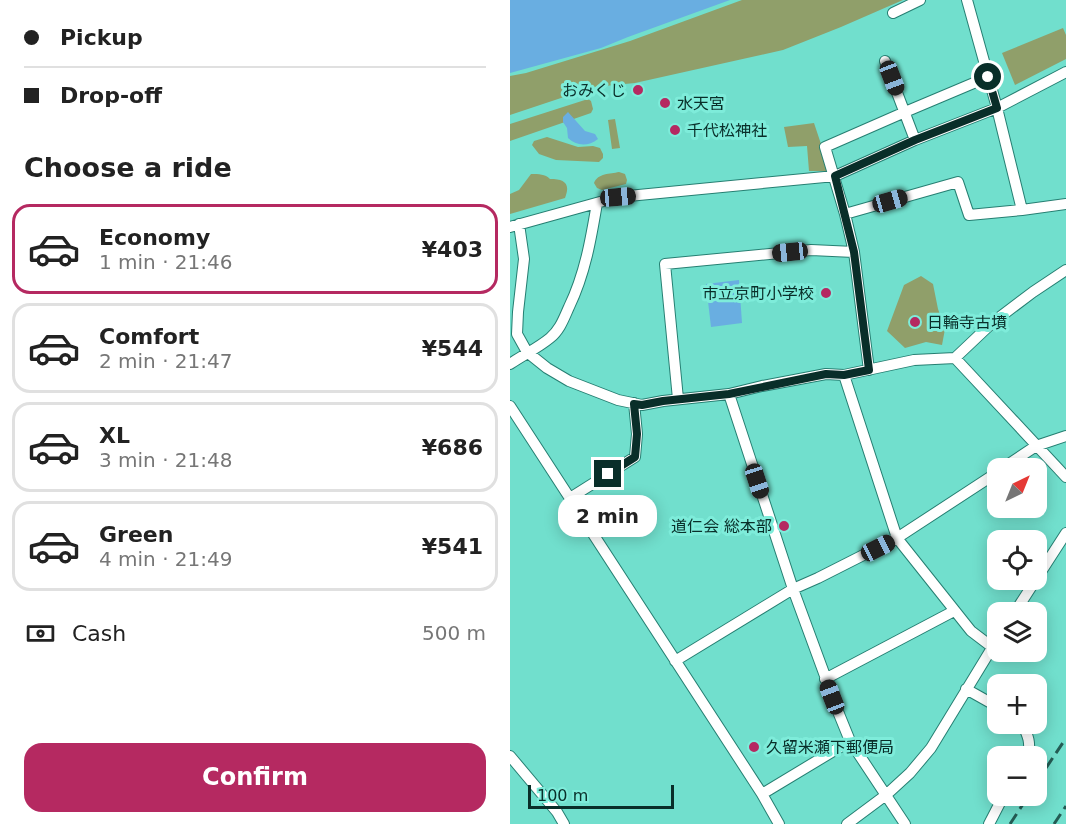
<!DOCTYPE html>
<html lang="en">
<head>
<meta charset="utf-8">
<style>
	body { margin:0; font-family:"DejaVu Sans","Noto Sans JP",sans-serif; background:#f6f6f6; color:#222; height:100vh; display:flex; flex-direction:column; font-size:22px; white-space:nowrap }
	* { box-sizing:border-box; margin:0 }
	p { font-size:20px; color:#767676 }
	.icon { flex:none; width:33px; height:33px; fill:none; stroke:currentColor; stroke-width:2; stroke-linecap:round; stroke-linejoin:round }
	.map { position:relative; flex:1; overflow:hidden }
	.sheet { display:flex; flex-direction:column; background:#fff; width:510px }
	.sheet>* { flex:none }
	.hud { display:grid; align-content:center; height:132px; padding:0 24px; background:#fff }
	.needle { width:39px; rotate:43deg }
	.fabs { position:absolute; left:477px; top:458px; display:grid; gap:12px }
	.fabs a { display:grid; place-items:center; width:60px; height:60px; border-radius:12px; background:#fff; box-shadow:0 3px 15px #0003; font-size:30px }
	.scale { position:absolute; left:18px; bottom:15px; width:146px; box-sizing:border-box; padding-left:6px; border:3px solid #092e29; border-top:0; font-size:16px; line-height:21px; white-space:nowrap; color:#092e29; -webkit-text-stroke:4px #7eecda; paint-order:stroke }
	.end { position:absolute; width:27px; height:27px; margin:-14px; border:8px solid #092e29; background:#fff; box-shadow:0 0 0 3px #fff }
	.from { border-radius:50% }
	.bubble { position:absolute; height:42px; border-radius:18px; background:#fff; box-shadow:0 3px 15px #0003; font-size:20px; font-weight:700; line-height:42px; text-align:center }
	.car { position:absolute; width:18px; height:36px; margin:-18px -9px; border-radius:8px; box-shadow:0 0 4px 2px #0007; background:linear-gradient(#222 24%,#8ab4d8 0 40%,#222 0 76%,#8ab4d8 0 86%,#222 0) }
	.hud b { display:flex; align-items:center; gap:21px; height:57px; font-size:22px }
	.hud b+b { border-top:2px solid #e0e0e0 }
	.hud i { width:15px; height:15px; background:#222 }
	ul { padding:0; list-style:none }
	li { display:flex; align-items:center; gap:18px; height:90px; margin:0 12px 9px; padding:0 12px; border:3px solid #e0e0e0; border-radius:18px }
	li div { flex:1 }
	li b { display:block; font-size:22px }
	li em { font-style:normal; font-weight:700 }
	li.selected { border-color:#b52961 }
	li>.icon { width:54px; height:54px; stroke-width:1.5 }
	h2 { padding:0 24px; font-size:27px; line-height:72px }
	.pay { display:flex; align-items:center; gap:15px; height:66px; padding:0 24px; font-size:22px }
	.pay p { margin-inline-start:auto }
	.action { display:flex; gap:12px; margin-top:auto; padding:12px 24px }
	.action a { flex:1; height:69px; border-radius:18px; background:#b52961; color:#fff; font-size:24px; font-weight:700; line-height:69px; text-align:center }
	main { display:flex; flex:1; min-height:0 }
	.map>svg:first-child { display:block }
	.green { fill:#909f6a }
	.water { fill:#69aee1 }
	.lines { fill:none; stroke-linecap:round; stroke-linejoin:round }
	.minor-casing { stroke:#267f72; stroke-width:12 }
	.minor { stroke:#fff; stroke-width:10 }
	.rail { stroke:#245c54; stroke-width:3; stroke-dasharray:12 6; stroke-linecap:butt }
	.route { stroke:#092e29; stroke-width:8 }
	.poi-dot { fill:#b52961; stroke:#7eecda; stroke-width:2 }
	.labels { text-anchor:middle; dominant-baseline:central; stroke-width:6; stroke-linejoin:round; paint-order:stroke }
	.poi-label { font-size:16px; fill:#092e29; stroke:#7eecda; text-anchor:start }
</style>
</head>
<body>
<main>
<section class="sheet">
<div class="hud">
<b><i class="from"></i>Pickup</b>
<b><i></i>Drop-off</b>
</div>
<h2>Choose a ride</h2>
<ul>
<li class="selected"><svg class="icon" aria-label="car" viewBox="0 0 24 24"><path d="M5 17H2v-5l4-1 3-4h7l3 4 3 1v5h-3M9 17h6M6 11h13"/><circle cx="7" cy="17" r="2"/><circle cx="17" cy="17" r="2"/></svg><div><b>Economy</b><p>1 min · 21:46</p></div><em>¥403</em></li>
<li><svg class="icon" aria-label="car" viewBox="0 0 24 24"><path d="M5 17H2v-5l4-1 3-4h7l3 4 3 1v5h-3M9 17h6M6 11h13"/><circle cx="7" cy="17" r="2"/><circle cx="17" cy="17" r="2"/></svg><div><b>Comfort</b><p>2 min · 21:47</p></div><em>¥544</em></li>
<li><svg class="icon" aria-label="car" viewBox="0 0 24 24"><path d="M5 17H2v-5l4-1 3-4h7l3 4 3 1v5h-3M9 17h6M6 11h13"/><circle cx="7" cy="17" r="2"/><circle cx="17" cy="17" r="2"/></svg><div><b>XL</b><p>3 min · 21:48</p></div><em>¥686</em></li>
<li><svg class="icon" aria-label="car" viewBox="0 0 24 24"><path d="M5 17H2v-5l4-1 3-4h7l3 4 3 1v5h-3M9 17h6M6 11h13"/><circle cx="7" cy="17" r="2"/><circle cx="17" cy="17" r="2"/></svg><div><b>Green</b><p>4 min · 21:49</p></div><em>¥541</em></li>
</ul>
<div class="pay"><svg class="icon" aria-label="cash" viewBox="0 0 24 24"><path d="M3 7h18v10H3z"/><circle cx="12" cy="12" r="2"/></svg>Cash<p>500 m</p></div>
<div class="action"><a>Confirm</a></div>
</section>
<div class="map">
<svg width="556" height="824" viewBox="0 0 556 824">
	<rect width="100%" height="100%" fill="#71dfcd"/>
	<path class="green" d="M232 0H393L331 27 273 50 125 83 84 87 0 115V76L16 73 120 41Z
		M553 28 556 35V59L505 85 492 53Z
		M78 99 81 101 83 109 81 113 0 141V124Z
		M105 119 110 148 102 149 98 120Z
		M304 123 320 171H299L297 146 278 147 274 127Z
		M37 137 68 147 83 146 90 148 93 154V158L89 162 46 160 29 154 22 145 24 141Z
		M109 172 115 174 117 180 116 184 92 190 87 188 84 183C88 173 100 174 109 172Z
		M21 174C29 174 35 174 40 179 54 179 61 183 55 198L0 214V194L9 190Z
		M411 276 423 284 428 309 435 329 432 345 416 342 395 348 377 331 394 285Z"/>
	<path class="water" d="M0 0H220L118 37 91 48 0 73Z
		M58 112 75 131 85 134 88 139C78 147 66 146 58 138L57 128 53 122V117Z
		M229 280 232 323 201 327 196 284Z"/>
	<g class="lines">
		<defs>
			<path id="minor" d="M457 0 487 108 512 210
				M383 13 410 0
				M375 61 405 140
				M335 214 448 182 459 215 512 210 556 204
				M9 224 14 259 8 312 7 334 17 352 37 368 59 381 108 400 132 405 153 401 219 394 252 386 316 374 334 375 404 360 445 358 482 323 523 292 556 270
				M0 227 108 197 325 176 405 140 487 108 556 72
				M445 358 556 477
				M0 364C13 355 28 348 40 338 50 330 54 318 59 307 75 274 81 239 87 203
				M359 370 344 252 335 214 315 147 395 112 478 77
				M334 375 387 538 461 631 482 647
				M219 394 283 589 329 714 340 741 395 824
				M168 399 155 264 301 250 344 252
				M0 406 252 794 269 824
				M493 468 526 446 556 436
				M60 498 125 457 127 434 124 403
				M505 612 556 533
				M165 661 283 589 308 578 387 538 488 472
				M315 679 444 611
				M456 689 488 707
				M512 723C518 736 521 742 518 756
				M0 756 47 812 54 824
				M252 794 340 741
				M337 824 376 795 400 773 421 748 488 638
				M479 824 494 795"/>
		</defs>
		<use href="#minor" class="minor-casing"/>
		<use href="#minor" class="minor"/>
		<path class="rail" d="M526 783 556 738
			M500 824 519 795
			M544 824 556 806"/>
	</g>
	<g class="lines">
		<path class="route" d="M98 474 125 457 127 434 124 404 132 405 153 401 219 394 316 374 334 375 359 370 344 252 325 176 405 140 487 108 478 77"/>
	</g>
	<g class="poi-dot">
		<circle cx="128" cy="90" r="6"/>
		<circle cx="155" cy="103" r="6"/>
		<circle cx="165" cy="130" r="6"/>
		<circle cx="316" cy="293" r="6"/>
		<circle cx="405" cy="322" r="6"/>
		<circle cx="274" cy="526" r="6"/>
		<circle cx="244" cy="747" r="6"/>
	</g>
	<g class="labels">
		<g class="poi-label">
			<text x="116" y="90" text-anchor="end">おみくじ</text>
			<text x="167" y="103">水天宮</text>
			<text x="177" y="130">千代松神社</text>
			<text x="304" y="293" text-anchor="end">市立京町小学校</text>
			<text x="417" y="322">日輪寺古墳</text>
			<text x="262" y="526" text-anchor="end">道仁会 総本部</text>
			<text x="256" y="747">久留米瀬下郵便局</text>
		</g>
	</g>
</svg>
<div class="fabs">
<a><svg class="needle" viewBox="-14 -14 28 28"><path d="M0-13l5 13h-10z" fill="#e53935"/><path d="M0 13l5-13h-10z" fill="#767676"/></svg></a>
<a><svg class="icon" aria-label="locate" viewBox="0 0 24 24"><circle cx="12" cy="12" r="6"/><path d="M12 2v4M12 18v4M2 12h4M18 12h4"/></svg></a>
<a><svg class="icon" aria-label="layers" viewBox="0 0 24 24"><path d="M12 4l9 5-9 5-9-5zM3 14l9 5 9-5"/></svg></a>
<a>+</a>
<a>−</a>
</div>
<div class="scale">100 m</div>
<i class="end from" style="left:478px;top:77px"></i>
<i class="end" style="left:98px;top:474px"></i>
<div class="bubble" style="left:48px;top:495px;width:99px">2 min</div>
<i class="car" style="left:382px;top:78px;rotate:159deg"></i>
<i class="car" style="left:108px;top:197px;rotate:85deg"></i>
<i class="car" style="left:380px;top:201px;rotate:74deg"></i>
<i class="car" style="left:280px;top:252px;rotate:264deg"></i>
<i class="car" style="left:247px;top:481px;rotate:162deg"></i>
<i class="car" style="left:368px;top:548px;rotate:63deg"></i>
<i class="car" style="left:322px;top:697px;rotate:339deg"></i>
</div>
</main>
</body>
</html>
